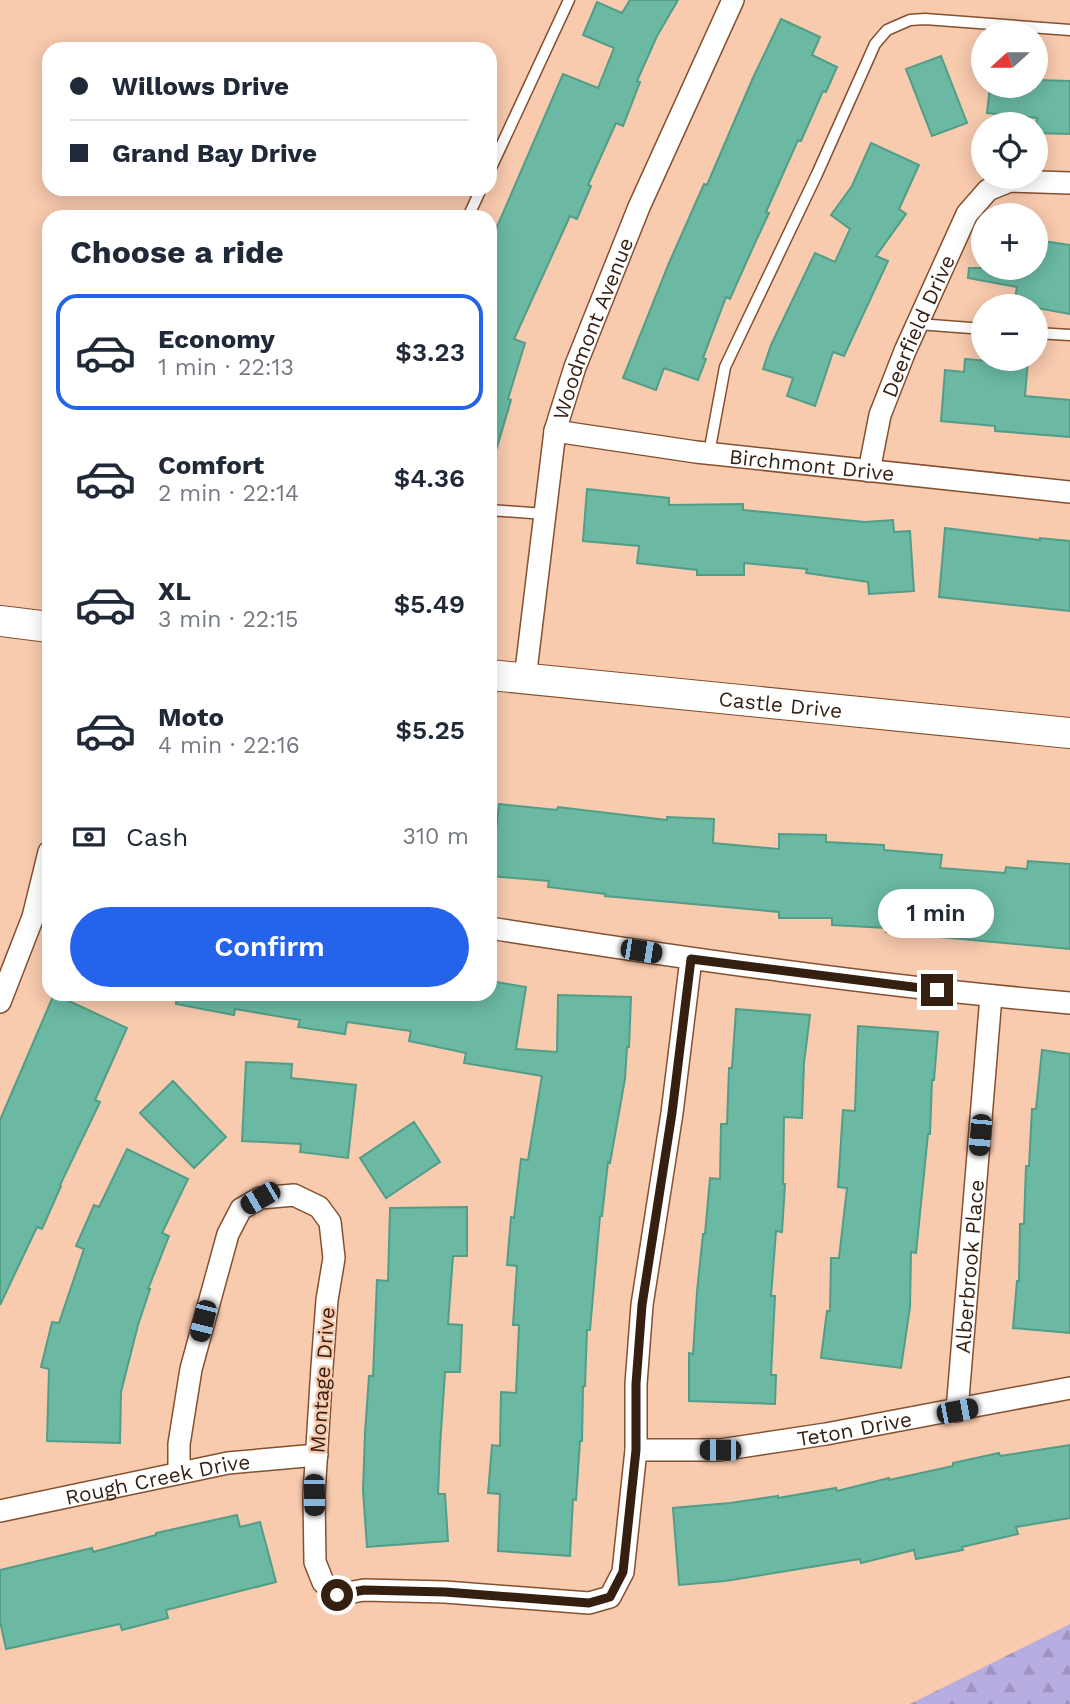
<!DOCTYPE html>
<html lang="en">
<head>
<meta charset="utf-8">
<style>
	body { margin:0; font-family:"Work Sans",sans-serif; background:#f6f6f7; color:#1f2937; height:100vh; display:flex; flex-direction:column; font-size:26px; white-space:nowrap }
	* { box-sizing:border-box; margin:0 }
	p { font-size:23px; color:#747a83 }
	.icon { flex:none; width:38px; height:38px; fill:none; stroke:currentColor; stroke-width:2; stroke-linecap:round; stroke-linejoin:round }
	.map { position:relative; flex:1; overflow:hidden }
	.sheet { position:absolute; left:42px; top:210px; width:455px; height:791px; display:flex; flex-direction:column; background:#fff; border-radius:21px; box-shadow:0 4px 18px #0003 }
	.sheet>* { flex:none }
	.guide { position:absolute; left:42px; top:42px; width:455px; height:154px; border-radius:21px; box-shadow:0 4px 18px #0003; display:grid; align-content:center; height:154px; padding:0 28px; background:#fff }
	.needle { width:46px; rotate:249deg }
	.tools { position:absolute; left:971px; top:21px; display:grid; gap:14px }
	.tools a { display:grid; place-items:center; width:77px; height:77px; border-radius:50%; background:#fff; box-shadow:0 4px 18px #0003; font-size:35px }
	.end { position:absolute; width:32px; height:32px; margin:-16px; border:9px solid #341f11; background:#fff; box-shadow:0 0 0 4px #fff }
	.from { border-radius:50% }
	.bubble { position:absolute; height:49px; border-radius:24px; background:#fff; box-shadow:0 4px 18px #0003; font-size:23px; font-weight:600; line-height:49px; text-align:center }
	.car { position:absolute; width:21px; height:42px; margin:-21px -10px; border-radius:9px; box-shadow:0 0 5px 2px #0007; background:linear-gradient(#222 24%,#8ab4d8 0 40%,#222 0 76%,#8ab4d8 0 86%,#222 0) }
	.guide b { display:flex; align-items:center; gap:24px; height:66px; font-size:26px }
	.guide b+b { border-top:2px solid #e0e1e3 }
	.guide i { width:18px; height:18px; background:#1f2937 }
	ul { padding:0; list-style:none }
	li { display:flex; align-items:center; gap:21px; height:116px; margin:0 14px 10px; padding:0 14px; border:4px solid transparent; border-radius:21px }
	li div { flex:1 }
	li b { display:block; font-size:26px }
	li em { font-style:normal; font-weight:600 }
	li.on { border-color:#2563eb }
	li>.icon { width:63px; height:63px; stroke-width:1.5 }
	h2 { padding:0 28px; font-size:32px; line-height:84px }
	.pay { display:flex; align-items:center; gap:18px; height:77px; padding:0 28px; font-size:26px }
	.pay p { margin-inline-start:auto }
	.cta { display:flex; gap:14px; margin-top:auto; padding:14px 28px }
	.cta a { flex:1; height:80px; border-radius:42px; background:#2563eb; color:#fff; font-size:28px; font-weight:600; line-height:80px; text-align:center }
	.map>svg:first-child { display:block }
	.forest { fill:url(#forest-firs) }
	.building { fill:#6bb9a3; stroke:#529d88; stroke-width:2 }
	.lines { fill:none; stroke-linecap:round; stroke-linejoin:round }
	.lane-casing { stroke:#835130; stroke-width:13 }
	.street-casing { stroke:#835130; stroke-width:24 }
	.secondary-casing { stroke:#835130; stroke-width:32 }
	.lane { stroke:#fff; stroke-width:10 }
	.street { stroke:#fff; stroke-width:21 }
	.secondary { stroke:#fff; stroke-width:30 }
	.route { stroke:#341f11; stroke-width:9 }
	.labels { text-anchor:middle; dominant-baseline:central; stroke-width:5; stroke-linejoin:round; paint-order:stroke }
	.street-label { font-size:21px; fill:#341f11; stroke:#f8caae }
</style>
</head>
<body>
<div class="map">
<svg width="1070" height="1704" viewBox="0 0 1070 1704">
	<defs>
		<pattern id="forest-firs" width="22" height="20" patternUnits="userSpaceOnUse" patternTransform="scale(1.75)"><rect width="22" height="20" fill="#b8ade1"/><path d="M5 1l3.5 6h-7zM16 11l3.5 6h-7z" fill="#9f94c0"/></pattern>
	</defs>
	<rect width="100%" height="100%" fill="#f8caae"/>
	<path class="forest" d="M1070 1624V1704H910Z"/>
	<path class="building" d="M630 0H678L657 36 637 81 640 82 623 126 616 123 588 185 591 186 577 219 570 216 514 339 525 343 508 399 511 400 495 454 490 453V243L563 74 598 88 614 48 583 35 597 2 622 13Z
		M781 19 820 37 812 55 837 67 826 92 823 91 801 141 798 140 766 212 769 213 754 245 730 299 726 297 703 358 706 359 698 380 664 368 656 390 623 378 669 263 704 184 707 185 752 80Z
		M941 56 967 123 932 136 906 69Z
		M1038 80 1070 81V134L1036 133 1037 118 987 113 990 86H1037Z
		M871 143 919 165 899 209 906 214 876 256 888 261 844 356 833 352 815 406 787 396 793 378 763 369 771 345 815 253 835 262 850 229 831 215 852 186Z
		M1036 240 1070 245V314L1014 304 1017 287 968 278 969 268H1036Z
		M965 359 1001 362V359L1028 360 1025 396 1070 400V437L995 431V426L941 421 945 370 964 372Z
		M587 489 669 498V505L743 504V510L865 522 893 520 894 532 910 531 914 591 869 594 868 582 806 573 807 569 744 563V575H697V570L637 563 639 546 583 541Z
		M945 528 1040 540V538L1070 541V611L939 597Z
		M499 804 557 810 558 807 667 820V817L714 819 713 843 779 849V834L826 835V842L884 845V850L942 855 940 868 1005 873 1006 867 1027 869 1028 861 1070 864V949L886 932 887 928 832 925V918H779V912L605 896V894L548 887 549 881 491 876Z
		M490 981 526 987 516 1049 557 1052 558 995 631 997 629 1047H627L625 1079 610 1163 608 1162 602 1216H600L590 1330H587L585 1386H583L582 1441H580L576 1500 573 1499 570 1556 498 1551 500 1494 488 1493 492 1445 500 1446 501 1392 516 1393 519 1325H513L517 1266 507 1265 511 1217 514 1218 521 1159 528 1160 542 1076 464 1063 466 1053 409 1041 411 1031 347 1022 345 1034 298 1027 300 1020 235 1009 234 1015 176 1004 177 994H490Z
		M54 994 127 1028 95 1100 100 1102 60 1185 61 1186 42 1229 37 1227 0 1305V1120Z
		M736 1009 810 1015 804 1063 802 1118 784 1117 783 1184H785L782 1232 776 1231 771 1296H775L771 1375H776L775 1404 689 1401V1353L693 1354 697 1292 703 1234H705L710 1178 720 1179 721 1124H727L729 1068H732Z
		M858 1026 938 1032 934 1080H932L930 1134H928L916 1253 911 1252 910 1307 901 1368 821 1358 827 1311H830L831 1258H839L847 1188 838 1187 843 1110 855 1111Z
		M1042 1050 1070 1054V1333L1013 1328 1017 1281H1019L1020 1224H1024L1026 1166H1029L1032 1109H1036Z
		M246 1062 292 1064 291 1078 356 1085 348 1158 300 1152 301 1144 242 1141Z
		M173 1081 226 1137 194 1168 140 1113Z
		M414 1122 440 1162 386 1198 360 1158Z
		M127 1149 188 1179 162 1233 169 1236 148 1289H150L138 1325 121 1392 120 1443 47 1441 49 1369 41 1367 52 1322 59 1323 84 1249 76 1246 94 1205 99 1207Z
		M467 1207V1256H453L448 1324 462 1325 460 1372H445L440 1447 438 1494H445L448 1541 367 1547 363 1491 365 1433 369 1376H373L377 1280 388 1281 390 1208Z
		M1070 1445V1518L1016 1527 1018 1534 962 1547 963 1550 916 1559 914 1550 861 1563 860 1559 725 1581 679 1585 673 1508 730 1503 778 1496V1498L836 1488 837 1491 889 1478V1480L953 1466V1463L999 1453 1000 1456Z
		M237 1515 240 1527 260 1522 276 1582 166 1610 168 1618 122 1630 120 1624 6 1649 0 1621V1570L92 1548 93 1552 156 1535V1533Z"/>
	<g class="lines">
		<defs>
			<path id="lane" d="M490 170 569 0
				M468 217 481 189
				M918 324 984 329
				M1036 333 1070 335
				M709 453 725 367 817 174 875 44 887 30 910 20 925 19 1070 30
				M490 510 545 514"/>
			<g id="street">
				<path id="s1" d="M555 431 696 452 1070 492"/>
				<path id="s2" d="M869 471 880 415 905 351 967 214 988 190 1010 181 1070 183"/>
				<path id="s3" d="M525 679 555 431 575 367 639 207 733 0"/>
				<path d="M490 928C683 958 876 986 1070 1003"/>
				<path d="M0 1002 33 917 49 852"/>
				<path id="s4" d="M957 1411 991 996"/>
				<path id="s5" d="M636 1450H720L826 1434 1070 1388"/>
				<path d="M179 1473V1444L191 1369 228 1234 241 1209 260 1198 294 1195 319 1207 330 1222 334 1258 327 1300 322 1367 314 1495 315 1562 323 1582 336 1595 364 1590 445 1592 589 1603 610 1597 623 1572 636 1450V1384L642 1305 672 1113 691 959"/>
				<path id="s6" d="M0 1511 228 1463 317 1455"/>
			</g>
			<g id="secondary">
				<path d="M0 621 49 627"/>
				<path id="s7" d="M490 675 1070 733"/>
			</g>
		</defs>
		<use href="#lane" class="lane-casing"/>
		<use href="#street" class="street-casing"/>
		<use href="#secondary" class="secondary-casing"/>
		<use href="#lane" class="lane"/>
		<use href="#street" class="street"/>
		<use href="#secondary" class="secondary"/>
	</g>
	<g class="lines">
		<path class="route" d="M337 1595 364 1590 445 1592 589 1603 610 1597 623 1572 636 1450V1384L642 1305 672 1113 691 959 937 990"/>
	</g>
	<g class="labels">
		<g class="street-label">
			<text stroke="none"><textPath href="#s2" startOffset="154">Deerfield Drive</textPath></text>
			<text stroke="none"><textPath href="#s3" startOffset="359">Woodmont Avenue</textPath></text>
			<text stroke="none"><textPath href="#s1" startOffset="259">Birchmont Drive</textPath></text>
			<text stroke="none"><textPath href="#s7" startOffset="292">Castle Drive</textPath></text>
			<text stroke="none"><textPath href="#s4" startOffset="145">Alberbrook Place</textPath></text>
			<text transform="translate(322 1380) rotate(-86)">Montage Drive</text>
			<text stroke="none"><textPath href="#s5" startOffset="220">Teton Drive</textPath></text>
			<text stroke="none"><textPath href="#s6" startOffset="161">Rough Creek Drive</textPath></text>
		</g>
	</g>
</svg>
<div class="tools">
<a><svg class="needle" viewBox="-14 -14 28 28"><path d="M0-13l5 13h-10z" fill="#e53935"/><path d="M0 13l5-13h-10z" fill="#747a83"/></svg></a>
<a><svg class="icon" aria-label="locate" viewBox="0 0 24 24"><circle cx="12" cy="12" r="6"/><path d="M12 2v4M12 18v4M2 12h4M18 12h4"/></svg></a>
<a>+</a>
<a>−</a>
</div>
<i class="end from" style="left:337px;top:1595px"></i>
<i class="end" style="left:937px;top:990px"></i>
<div class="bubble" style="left:878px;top:889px;width:116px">1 min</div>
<i class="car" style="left:641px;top:951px;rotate:99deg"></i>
<i class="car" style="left:980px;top:1135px;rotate:185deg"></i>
<i class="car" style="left:260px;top:1198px;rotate:240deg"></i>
<i class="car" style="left:203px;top:1321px;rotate:194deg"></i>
<i class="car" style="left:957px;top:1411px;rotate:79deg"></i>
<i class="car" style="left:720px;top:1450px;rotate:270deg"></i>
<i class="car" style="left:314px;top:1495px;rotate:179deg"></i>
<div class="guide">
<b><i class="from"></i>Willows Drive</b>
<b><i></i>Grand Bay Drive</b>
</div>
<section class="sheet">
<h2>Choose a ride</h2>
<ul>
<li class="on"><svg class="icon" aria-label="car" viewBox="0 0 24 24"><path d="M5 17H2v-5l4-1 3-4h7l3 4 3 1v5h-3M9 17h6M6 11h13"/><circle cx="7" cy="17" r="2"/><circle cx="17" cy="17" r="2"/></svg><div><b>Economy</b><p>1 min · 22:13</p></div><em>$3.23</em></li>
<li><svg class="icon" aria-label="car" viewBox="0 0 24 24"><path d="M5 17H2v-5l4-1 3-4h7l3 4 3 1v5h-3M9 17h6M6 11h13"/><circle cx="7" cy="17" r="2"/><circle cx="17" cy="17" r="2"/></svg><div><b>Comfort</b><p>2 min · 22:14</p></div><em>$4.36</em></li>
<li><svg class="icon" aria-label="car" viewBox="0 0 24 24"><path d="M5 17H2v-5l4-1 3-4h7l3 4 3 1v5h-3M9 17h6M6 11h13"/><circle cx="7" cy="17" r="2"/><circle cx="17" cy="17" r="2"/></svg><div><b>XL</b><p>3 min · 22:15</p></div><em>$5.49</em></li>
<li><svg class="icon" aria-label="car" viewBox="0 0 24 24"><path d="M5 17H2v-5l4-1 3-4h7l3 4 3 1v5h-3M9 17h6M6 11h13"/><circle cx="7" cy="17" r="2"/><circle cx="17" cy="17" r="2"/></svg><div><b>Moto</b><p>4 min · 22:16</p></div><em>$5.25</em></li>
</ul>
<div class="pay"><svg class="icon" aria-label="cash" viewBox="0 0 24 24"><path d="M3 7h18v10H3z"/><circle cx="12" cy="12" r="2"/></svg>Cash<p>310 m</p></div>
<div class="cta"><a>Confirm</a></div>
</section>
</div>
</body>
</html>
